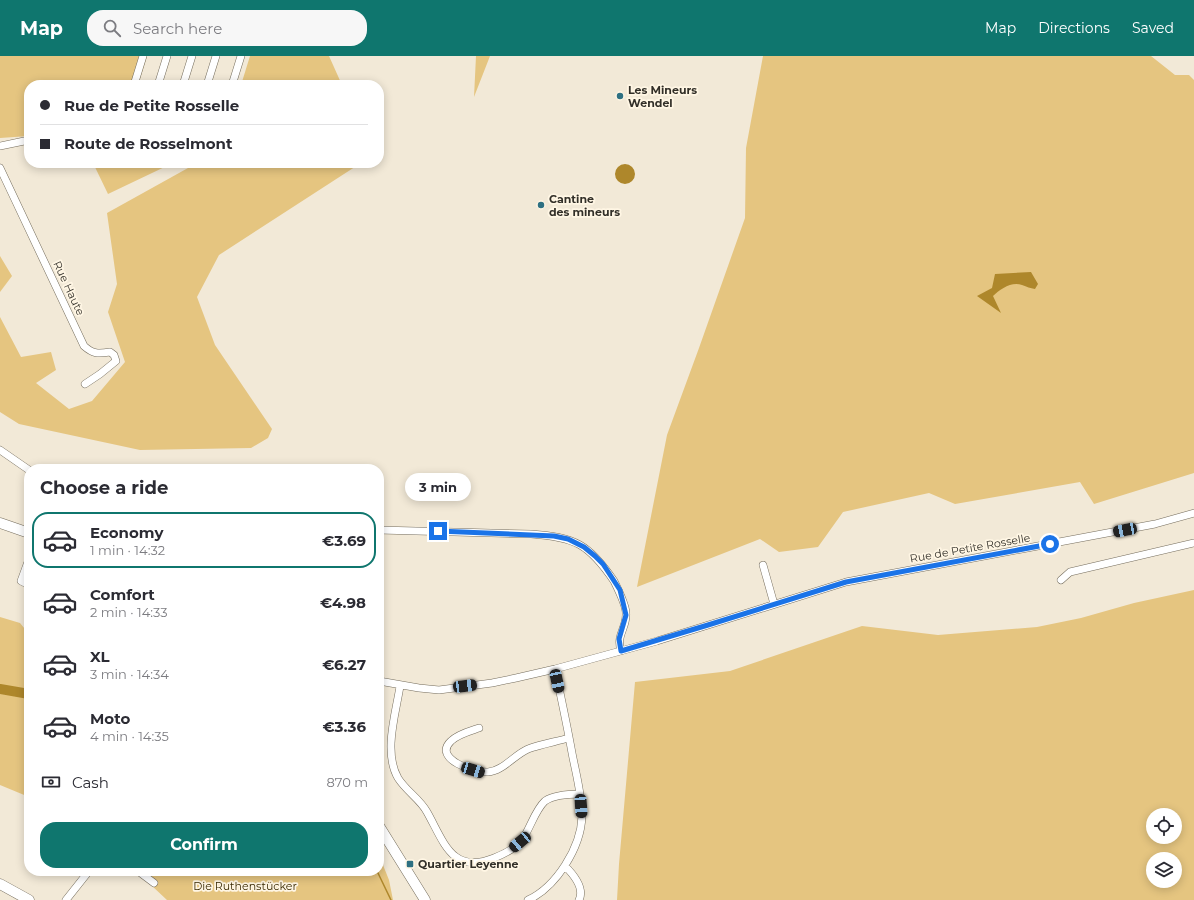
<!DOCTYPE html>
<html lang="en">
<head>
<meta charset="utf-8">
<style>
	body { margin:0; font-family:Montserrat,sans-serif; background:#f7f7f7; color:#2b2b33; height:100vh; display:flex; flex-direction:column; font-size:15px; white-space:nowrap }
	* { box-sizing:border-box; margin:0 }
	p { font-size:13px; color:#7c7c81 }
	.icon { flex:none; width:22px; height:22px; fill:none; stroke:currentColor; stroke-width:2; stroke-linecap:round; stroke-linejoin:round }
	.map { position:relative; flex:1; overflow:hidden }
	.details { position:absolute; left:24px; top:408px; width:360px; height:412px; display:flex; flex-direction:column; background:#fff; border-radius:16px; box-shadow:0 2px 10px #0003 }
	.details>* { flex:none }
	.guide { position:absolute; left:24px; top:24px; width:360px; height:88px; border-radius:16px; box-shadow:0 2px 10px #0003; display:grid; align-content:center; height:88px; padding:0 16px; background:#fff }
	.controls { position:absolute; left:1146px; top:752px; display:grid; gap:8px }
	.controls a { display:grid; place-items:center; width:36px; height:36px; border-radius:50%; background:#fff; box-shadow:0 2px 10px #0003; font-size:20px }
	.end { position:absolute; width:18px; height:18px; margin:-9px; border:5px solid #1a73e8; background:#fff; box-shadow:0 0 0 2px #fff }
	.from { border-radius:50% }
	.bubble { position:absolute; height:28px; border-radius:14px; background:#fff; box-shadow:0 2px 10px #0003; font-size:13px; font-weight:700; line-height:28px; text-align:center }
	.car { position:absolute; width:12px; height:24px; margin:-12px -6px; border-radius:5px; box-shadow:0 0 3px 1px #0007; background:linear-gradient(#222 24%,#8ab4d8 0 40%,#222 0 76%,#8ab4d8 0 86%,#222 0) }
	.guide b { display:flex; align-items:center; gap:14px; height:38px; font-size:15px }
	.guide b+b { border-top:1px solid #e1e1e2 }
	.guide i { width:10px; height:10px; background:#2b2b33 }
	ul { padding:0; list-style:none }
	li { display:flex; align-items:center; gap:12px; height:56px; margin:0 8px 6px; padding:0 8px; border:2px solid transparent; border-radius:16px }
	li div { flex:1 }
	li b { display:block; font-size:15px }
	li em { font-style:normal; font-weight:700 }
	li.on { border-color:#0f766e }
	li>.icon { width:36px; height:36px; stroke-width:1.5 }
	h2 { padding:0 16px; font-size:18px; line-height:48px }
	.pay { display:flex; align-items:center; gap:10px; height:44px; padding:0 16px; font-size:15px }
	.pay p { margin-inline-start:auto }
	.action { display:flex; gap:8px; margin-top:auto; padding:8px 16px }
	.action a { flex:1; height:46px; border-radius:16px; background:#0f766e; color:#fff; font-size:16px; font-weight:700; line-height:46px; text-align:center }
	header { display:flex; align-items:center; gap:24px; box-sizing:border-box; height:56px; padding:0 20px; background:#0f766e; color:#fff }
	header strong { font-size:19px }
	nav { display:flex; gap:22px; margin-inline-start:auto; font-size:14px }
	.search { width:280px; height:36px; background:#f7f7f7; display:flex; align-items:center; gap:10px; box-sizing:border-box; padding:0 14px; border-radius:16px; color:#7c7c81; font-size:15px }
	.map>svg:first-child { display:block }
	.green { fill:#e5c580; fill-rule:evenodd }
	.water { fill:#ae872b }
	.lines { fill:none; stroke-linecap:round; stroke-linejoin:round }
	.stream { stroke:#ae872b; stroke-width:1.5 }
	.river { stroke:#ae872b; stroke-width:10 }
	.minor-casing { stroke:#756d5d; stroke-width:8 }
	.secondary-casing { stroke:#756d5d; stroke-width:11 }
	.minor { stroke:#fff; stroke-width:7 }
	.secondary { stroke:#fff; stroke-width:10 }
	.route { stroke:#1a73e8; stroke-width:5 }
	.poi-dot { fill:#2e7082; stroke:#fff6e4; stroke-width:1.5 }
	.labels { text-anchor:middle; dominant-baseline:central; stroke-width:3.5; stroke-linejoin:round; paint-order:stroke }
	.poi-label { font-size:11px; font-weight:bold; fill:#322f28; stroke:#fff6e4; text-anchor:start }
	.street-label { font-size:11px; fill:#322f28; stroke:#fff6e4 }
	.park-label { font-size:11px; fill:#3b2b03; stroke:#fff6e4 }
</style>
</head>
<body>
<header>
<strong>Map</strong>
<div class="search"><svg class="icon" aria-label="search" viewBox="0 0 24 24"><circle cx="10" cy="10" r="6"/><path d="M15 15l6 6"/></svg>Search here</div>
<nav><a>Map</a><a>Directions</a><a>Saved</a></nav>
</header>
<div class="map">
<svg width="1194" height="844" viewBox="0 0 1194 844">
	<rect width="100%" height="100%" fill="#f2e9d7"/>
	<path class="green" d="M0 0H147L138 29H29V80L0 82Z
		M250 0H329L342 29H241Z
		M476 0H490L474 41Z
		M763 0H1151L1175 19H1189L1194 24V417L1094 448 1080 426 955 448 929 437 843 456 818 491 779 496 760 483 637 531 667 379 699 292 745 162 746 92Z
		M93 107H173L108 138Z
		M197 107H361L219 199 197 241 215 289 272 373 268 382 251 392 140 394 19 368 0 356V261L21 301 51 296 56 314 36 327 69 353 92 345 125 306 108 256 117 228 107 157Z
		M0 200 12 220 0 236Z
		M1194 534V844H617L619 808 635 626 730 615 862 570 938 579 1037 571 1081 562 1134 547ZM1153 759H1175V781H1153ZM1153 803H1175V825H1153Z
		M0 561 20 567 29 578V741L0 729Z
		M379 799 389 824 393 844H167L136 815H379Z"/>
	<path class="water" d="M615 118a10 10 0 1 1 20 0a10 10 0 1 1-20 0Z
		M1031 216 1038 228 1035 233C1030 232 1027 231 1022 229 1012 225 1000 233 993 240L1001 257 977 240 992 232 995 218Z"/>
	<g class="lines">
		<path class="stream" d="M377 815 391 844"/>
		<path class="river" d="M0 633 29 638"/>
		<defs>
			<path id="minor" d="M134 29 143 0
				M158 29 167 0
				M183 29 192 0
				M207 29 216 0
				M232 29 241 0
				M0 90 29 84
				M0 112 84 290C93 298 98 298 110 296L114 299 116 305 100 318 85 328
				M0 394 29 414
				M379 474 531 478C575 481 589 488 614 525 618 533 627 551 626 559 626 573 616 579 621 595
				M29 503 21 525 29 529
				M763 509 774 548
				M1061 524 1070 516 1194 487
				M379 625 419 632 439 634 492 627 516 622 555 613 657 585 846 526 1155 468 1194 457
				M400 630C396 657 383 696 398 722 406 735 420 743 427 756 444 786 452 819 494 802 504 798 515 793 522 784 530 773 535 754 545 745 554 739 570 738 580 738
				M479 672C470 675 458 678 451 685 432 703 475 717 488 716 503 715 514 699 528 693 541 688 555 686 569 682
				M565 810C573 818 585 832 579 844
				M138 815 154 827
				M66 844 89 815
				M528 844C556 831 581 792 582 760 582 739 576 718 572 697 567 669 561 641 555 613"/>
			<path id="secondary" d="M0 467 29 477
				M379 770 425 844
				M0 828 29 844"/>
		</defs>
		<use href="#minor" class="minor-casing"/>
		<use href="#secondary" class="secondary-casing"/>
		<use href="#minor" class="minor"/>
		<use href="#secondary" class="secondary"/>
	</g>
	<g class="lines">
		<path class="route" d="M438 475 554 480 568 483 584 491 595 500 603 508 620 534 626 559 619 583 621 595 708 569 846 526 1050 488"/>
	</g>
	<g class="poi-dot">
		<circle cx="620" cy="40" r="4"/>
		<circle cx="541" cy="149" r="4"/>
		<rect x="406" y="804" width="8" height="8" rx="2"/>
	</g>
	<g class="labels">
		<g class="poi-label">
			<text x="628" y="34">Les Mineurs<tspan x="628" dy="13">Wendel</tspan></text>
			<text x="549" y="143">Cantine<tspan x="549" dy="13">des mineurs</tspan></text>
			<text x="418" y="808">Quartier Leyenne</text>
		</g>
		<g class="street-label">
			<text transform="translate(69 232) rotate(65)">Rue Haute</text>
			<text transform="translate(970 492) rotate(-10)">Rue de Petite Rosselle</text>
		</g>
		<g class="park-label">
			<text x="245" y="830">Die Ruthenstücker</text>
		</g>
	</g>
</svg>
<div class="controls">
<a><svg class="icon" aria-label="locate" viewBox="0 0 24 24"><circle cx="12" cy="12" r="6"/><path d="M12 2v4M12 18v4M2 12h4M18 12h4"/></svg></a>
<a><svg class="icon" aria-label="layers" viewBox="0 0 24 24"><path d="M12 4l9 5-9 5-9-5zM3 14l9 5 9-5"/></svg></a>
</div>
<i class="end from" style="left:1050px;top:488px"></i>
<i class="end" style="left:438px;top:475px"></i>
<div class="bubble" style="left:405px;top:417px;width:66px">3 min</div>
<i class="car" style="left:1125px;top:474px;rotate:259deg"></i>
<i class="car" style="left:557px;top:625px;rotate:168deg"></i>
<i class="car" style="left:465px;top:630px;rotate:83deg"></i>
<i class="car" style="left:473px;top:714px;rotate:107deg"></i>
<i class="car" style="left:581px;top:750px;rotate:176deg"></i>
<i class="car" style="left:520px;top:786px;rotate:230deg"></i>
<div class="guide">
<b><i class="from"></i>Rue de Petite Rosselle</b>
<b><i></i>Route de Rosselmont</b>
</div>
<section class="details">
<h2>Choose a ride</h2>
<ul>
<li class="on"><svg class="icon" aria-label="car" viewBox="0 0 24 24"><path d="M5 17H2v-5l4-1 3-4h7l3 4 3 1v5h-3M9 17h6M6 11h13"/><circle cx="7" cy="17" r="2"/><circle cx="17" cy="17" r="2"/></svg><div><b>Economy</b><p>1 min · 14:32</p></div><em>€3.69</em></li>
<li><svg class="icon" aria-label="car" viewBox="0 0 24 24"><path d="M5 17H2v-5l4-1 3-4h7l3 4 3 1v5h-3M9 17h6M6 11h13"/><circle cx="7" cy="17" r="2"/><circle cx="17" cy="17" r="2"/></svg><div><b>Comfort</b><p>2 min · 14:33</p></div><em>€4.98</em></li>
<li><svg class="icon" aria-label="car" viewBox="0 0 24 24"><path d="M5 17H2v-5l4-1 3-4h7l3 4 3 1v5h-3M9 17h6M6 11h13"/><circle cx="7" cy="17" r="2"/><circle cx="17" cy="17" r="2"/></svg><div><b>XL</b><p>3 min · 14:34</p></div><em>€6.27</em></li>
<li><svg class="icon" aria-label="car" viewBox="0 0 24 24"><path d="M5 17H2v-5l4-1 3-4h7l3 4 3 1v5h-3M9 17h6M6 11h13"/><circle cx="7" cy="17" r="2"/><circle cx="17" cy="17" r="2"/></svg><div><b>Moto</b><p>4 min · 14:35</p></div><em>€3.36</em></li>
</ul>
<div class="pay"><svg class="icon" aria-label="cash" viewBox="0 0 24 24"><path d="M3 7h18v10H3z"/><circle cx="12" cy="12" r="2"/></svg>Cash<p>870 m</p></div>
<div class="action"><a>Confirm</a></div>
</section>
</div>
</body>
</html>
